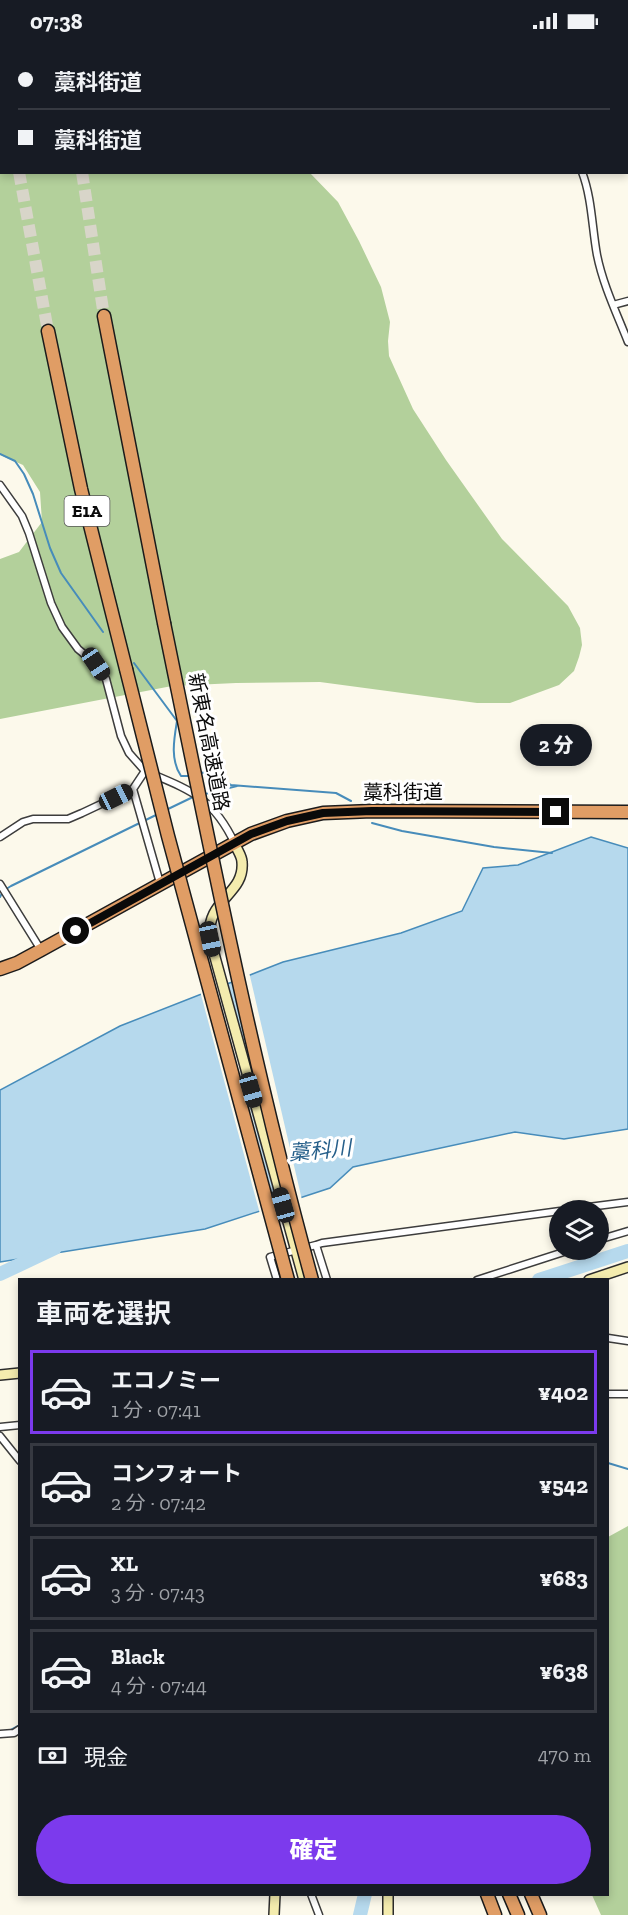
<!DOCTYPE html>
<html lang="ja">
<head>
<meta charset="utf-8">
<style>
	body { margin:0; font-family:"Zilla Slab","Noto Sans JP",serif; background:#242831; color:#f1f3f6; height:100vh; display:flex; flex-direction:column; font-size:22px; white-space:nowrap }
	* { box-sizing:border-box; margin:0 }
	p { font-size:20px; color:#9ea1a6 }
	.icon { flex:none; width:33px; height:33px; fill:none; stroke:currentColor; stroke-width:2; stroke-linecap:round; stroke-linejoin:round }
	.map { position:relative; flex:1; overflow:hidden }
	.panel { position:absolute; left:18px; top:1236px; width:591px; height:618px; display:flex; flex-direction:column; background:#171b24; border-radius:0px; box-shadow:0 3px 9px #0003 }
	.panel>* { flex:none }
	.guide { position:absolute; left:0px; top:0px; width:628px; height:132px; box-shadow:0 3px 9px #0003; display:grid; align-content:center; height:132px; padding:0 18px; background:#171b24 }
	.controls { position:absolute; left:549px; top:1158px; display:grid; gap:12px }
	.controls a { display:grid; place-items:center; width:60px; height:60px; border-radius:50%; background:#171b24; box-shadow:0 3px 9px #0003; font-size:30px }
	.end { position:absolute; width:27px; height:27px; margin:-14px; border:8px solid #0a0a0a; background:#fff; box-shadow:0 0 0 3px #fff }
	.from { border-radius:50% }
	.bubble { position:absolute; height:42px; border-radius:21px; background:#171b24; box-shadow:0 3px 9px #0003; font-size:20px; font-weight:800; line-height:42px; text-align:center }
	.car { position:absolute; width:18px; height:36px; margin:-18px -9px; border-radius:8px; box-shadow:0 0 4px 2px #0007; background:linear-gradient(#222 24%,#8ab4d8 0 40%,#222 0 76%,#8ab4d8 0 86%,#222 0) }
	.guide b { display:flex; align-items:center; gap:21px; height:57px; font-size:22px }
	.guide b+b { border-top:2px solid #363941 }
	.guide i { width:15px; height:15px; background:#f1f3f6 }
	ul { padding:0; list-style:none }
	li { display:flex; align-items:center; gap:18px; height:84px; margin:0 12px 9px; padding:0 6px; border:3px solid #363941; border-radius:0px }
	li div { flex:1 }
	li b { display:block; font-size:22px }
	li em { font-style:normal; font-weight:800 }
	li.active { border-color:#7c3aed }
	li>.icon { width:54px; height:54px; stroke-width:1.5 }
	h2 { padding:0 18px; font-size:27px; line-height:72px }
	.pay { display:flex; align-items:center; gap:15px; height:66px; padding:0 18px; font-size:22px }
	.pay p { margin-inline-start:auto }
	.cta { display:flex; gap:12px; margin-top:auto; padding:12px 18px }
	.cta a { flex:1; height:69px; border-radius:36px; background:#7c3aed; color:#fff; font-size:24px; font-weight:800; line-height:69px; text-align:center }
	.status { display:flex; justify-content:space-between; align-items:center; height:42px; padding:0 30px; background:#171b24; direction:ltr }
	.status svg { height:16px; fill:currentColor }
	.map>svg:first-child { display:block }
	.forest { fill:#b3d09b }
	.water { fill:#b6d9ed; stroke:#478cba; stroke-width:1.5 }
	.pier { fill:#fcf9eb }
	.lines { fill:none; stroke-linecap:round; stroke-linejoin:round }
	.stream { stroke:#478cba; stroke-width:2 }
	.river { stroke:#b6d9ed; stroke-width:14 }
	.highway-tunnel { stroke:#d8d5c9; stroke-width:12; stroke-dasharray:12 6; stroke-linecap:butt }
	.street-casing { stroke:#3d3d3d; stroke-width:9 }
	.secondary-casing { stroke:#2c2c2c; stroke-width:12 }
	.highway-casing { stroke:#1b1b1b; stroke-width:15 }
	.street { stroke:#fff; stroke-width:6 }
	.secondary { stroke:#f4ecae; stroke-width:9 }
	.highway { stroke:#e09d65; stroke-width:12 }
	.highway-bridge-casing { stroke:#1b1b1b; stroke-width:15; stroke-linecap:butt }
	.highway-bridge { stroke:#e09d65; stroke-width:12 }
	.route { stroke:#0a0a0a; stroke-width:8 }
	.labels { text-anchor:middle; dominant-baseline:central; stroke-width:6; stroke-linejoin:round; paint-order:stroke }
	.shield { fill:#fff; stroke:#545454; stroke-width:1.5 }
	.shield-label { font-size:18px; font-weight:bold; fill:#0a0a0a }
	.street-label { font-size:20px; fill:#0a0a0a; stroke:#fff }
	.water-label { font-size:21px; font-style:italic; fill:#265f8a; stroke:#fff }
</style>
</head>
<body>
<div class="status"><b>07:38</b><svg viewBox="0 0 49 12"><path d="M0 12V9h3v3zM5 12V6h3v6zM10 12V3h3v9zM15 12V0h3v12zM26 1h20v11H26zM47 4h2v5h-2z"/></svg></div>
<div class="map">
<svg width="628" height="1873" viewBox="0 0 628 1873">
	<rect width="100%" height="100%" fill="#fcf9eb"/>
	<path class="forest" d="M0 0H349L350 1 2 2V130L310 131 338 160 359 199 381 245 390 280 388 299 389 314 413 367 446 418 502 497 568 564 580 586 582 603 579 615 574 629 559 643 510 661H477L320 640 236 641 172 644 0 677V517L19 510 42 480 40 450 23 423 0 413Z
		M628 1484V1873H601L592 1853 608 1852V1495Z"/>
	<path class="water" d="M591 795 628 806V1087L564 1097 515 1090 353 1125 330 1146 205 1187 0 1220V1048L120 984 283 920 401 891 462 869 483 826 518 823Z"/>
	<path class="pier" d="M249 930 302 1158 284 1164 231 937Z
		M218 942 276 1167 260 1172 200 949Z"/>
	<g class="lines">
		<path class="stream" d="M0 412 15 419 24 432 33 452 50 506 61 531 103 590
			M134 621 177 679C174 697 170 718 181 734H190
			M198 732 205 730 231 743 336 751 351 759
			M205 752 237 744
			M166 768 193 755
			M372 781 402 789 494 805 552 811
			M0 855 3 849 11 844 158 772
			M608 1421 628 1427
			M9 1689 20 1683"/>
		<path class="river" d="M0 1232 55 1206
			M539 1238 628 1209
			M360 1873 365 1852"/>
		<path class="highway-tunnel" d="M65 0V2
			M0 5 2 15
			M19 130 48 289
			M82 130 104 274"/>
		<defs>
			<path id="street" d="M496 0 497 2
				M383 2 386 0
				M580 2V0
				M627 8H628
				M582 130C592 156 592 186 597 213 603 243 617 272 628 300
				M613 263 628 259
				M0 443 22 474 29 491 51 561 62 585 78 607 96 622 106 637 121 694 129 711 145 729
				M133 747 160 841
				M0 795 23 780 33 777H68L82 771 133 747 145 729C190 748 213 755 235 802
				M0 842 41 908
				M565 1168 628 1160
				M598 1198 628 1189
				M277 1238 270 1215 316 1203
				M327 1238 316 1203 322 1201 560 1169
				M477 1238 570 1208
				M608 1296 628 1299
				M608 1352H628
				M0 1385 20 1383
				M0 1394 20 1419
				M0 1692 14 1691 20 1687
				M311 1852 319 1873"/>
			<path id="secondary" d="M235 802C237 808 242 814 242 820 245 853 205 857 210 897L304 1238
				M589 1238 628 1225
				M0 1333 20 1331
				M388 1852V1873
				M274 1873 275 1852"/>
			<path id="highway" d="M104 274 164 581
				M48 289 81 447 126 627
				M0 927 17 921 41 908 251 792 287 779 323 771 372 769 628 770
				M487 1852 495 1873
				M509 1852 518 1873
				M531 1852 540 1873"/>
		</defs>
		<use href="#street" class="street-casing"/>
		<use href="#secondary" class="secondary-casing"/>
		<use href="#highway" class="highway-casing"/>
		<use href="#street" class="street"/>
		<use href="#secondary" class="secondary"/>
		<use href="#highway" class="highway"/>
		<defs>
			<path id="highway-bridge" d="M164 581C209 801 252 1021 312 1238
				M126 627 168 794 288 1238"/>
		</defs>
		<use href="#highway-bridge" class="highway-bridge-casing"/>
		<use href="#highway-bridge" class="highway-bridge"/>
	</g>
	<g class="lines">
		<path class="route" d="M76 889 251 792 287 779 323 771 372 769 556 770"/>
	</g>
	<g class="labels">
		<rect class="shield" x="64.5" y="454" width="45" height="30" rx="4.5"/>
		<g class="shield-label">
			<text x="87" y="469">E1A</text>
		</g>
		<g class="street-label">
			<text transform="translate(209 700) rotate(79)">新東名高速道路</text>
			<text x="403" y="750">藁科街道</text>
		</g>
		<g class="water-label">
			<text transform="translate(320 1108) rotate(-5)">藁科川</text>
		</g>
	</g>
</svg>
<div class="controls">
<a><svg class="icon" aria-label="layers" viewBox="0 0 24 24"><path d="M12 4l9 5-9 5-9-5zM3 14l9 5 9-5"/></svg></a>
</div>
<i class="end from" style="left:76px;top:889px"></i>
<i class="end" style="left:556px;top:770px"></i>
<div class="bubble" style="left:520px;top:682px;width:72px">2 分</div>
<i class="car" style="left:96px;top:622px;rotate:146deg"></i>
<i class="car" style="left:116px;top:755px;rotate:64deg"></i>
<i class="car" style="left:210px;top:897px;rotate:168deg"></i>
<i class="car" style="left:251px;top:1048px;rotate:164deg"></i>
<i class="car" style="left:283px;top:1163px;rotate:344deg"></i>
<div class="guide">
<b><i class="from"></i>藁科街道</b>
<b><i></i>藁科街道</b>
</div>
<section class="panel">
<h2>車両を選択</h2>
<ul>
<li class="active"><svg class="icon" aria-label="car" viewBox="0 0 24 24"><path d="M5 17H2v-5l4-1 3-4h7l3 4 3 1v5h-3M9 17h6M6 11h13"/><circle cx="7" cy="17" r="2"/><circle cx="17" cy="17" r="2"/></svg><div><b>エコノミー</b><p>1 分 · 07:41</p></div><em>¥402</em></li>
<li><svg class="icon" aria-label="car" viewBox="0 0 24 24"><path d="M5 17H2v-5l4-1 3-4h7l3 4 3 1v5h-3M9 17h6M6 11h13"/><circle cx="7" cy="17" r="2"/><circle cx="17" cy="17" r="2"/></svg><div><b>コンフォート</b><p>2 分 · 07:42</p></div><em>¥542</em></li>
<li><svg class="icon" aria-label="car" viewBox="0 0 24 24"><path d="M5 17H2v-5l4-1 3-4h7l3 4 3 1v5h-3M9 17h6M6 11h13"/><circle cx="7" cy="17" r="2"/><circle cx="17" cy="17" r="2"/></svg><div><b>XL</b><p>3 分 · 07:43</p></div><em>¥683</em></li>
<li><svg class="icon" aria-label="car" viewBox="0 0 24 24"><path d="M5 17H2v-5l4-1 3-4h7l3 4 3 1v5h-3M9 17h6M6 11h13"/><circle cx="7" cy="17" r="2"/><circle cx="17" cy="17" r="2"/></svg><div><b>Black</b><p>4 分 · 07:44</p></div><em>¥638</em></li>
</ul>
<div class="pay"><svg class="icon" aria-label="cash" viewBox="0 0 24 24"><path d="M3 7h18v10H3z"/><circle cx="12" cy="12" r="2"/></svg>現金<p>470 m</p></div>
<div class="cta"><a>確定</a></div>
</section>
</div>
</body>
</html>
